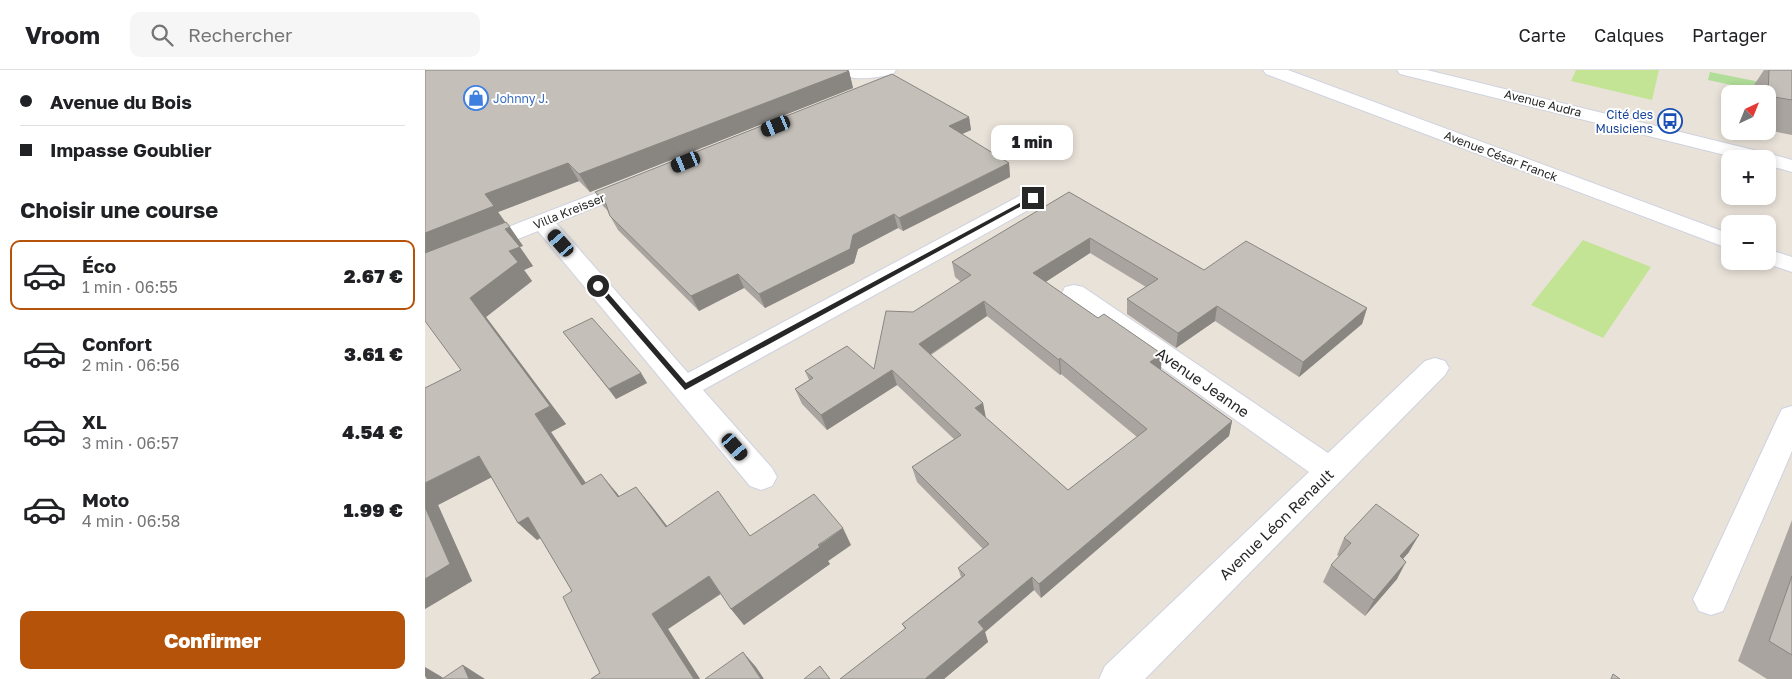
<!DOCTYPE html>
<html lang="fr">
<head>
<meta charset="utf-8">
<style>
	body { margin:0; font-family:"Golos Text",sans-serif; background:#f6f6f6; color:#202124; height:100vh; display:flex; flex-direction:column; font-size:19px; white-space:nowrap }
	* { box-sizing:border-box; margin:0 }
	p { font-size:16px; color:#757577 }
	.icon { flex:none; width:28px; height:28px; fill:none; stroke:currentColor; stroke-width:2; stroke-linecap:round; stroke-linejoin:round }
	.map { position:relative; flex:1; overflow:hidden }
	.sheet { display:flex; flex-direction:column; background:#fff; width:425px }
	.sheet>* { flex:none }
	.banner { display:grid; align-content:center; height:110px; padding:0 20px; background:#fff }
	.needle { width:32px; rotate:43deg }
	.tools { position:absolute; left:1296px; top:15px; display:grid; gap:10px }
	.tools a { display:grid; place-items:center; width:55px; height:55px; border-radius:10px; background:#fff; box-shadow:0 2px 8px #0003; font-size:25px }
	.end { position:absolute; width:22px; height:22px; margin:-11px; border:6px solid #272727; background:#fff; box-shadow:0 0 0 2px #fff }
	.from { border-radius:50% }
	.bubble { position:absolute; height:35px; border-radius:10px; background:#fff; box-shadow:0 2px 8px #0003; font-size:16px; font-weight:800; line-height:35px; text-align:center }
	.car { position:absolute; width:15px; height:30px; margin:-15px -8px; border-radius:6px; box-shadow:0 0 4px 1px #0007; background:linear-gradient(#222 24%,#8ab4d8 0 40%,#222 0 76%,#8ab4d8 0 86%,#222 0) }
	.banner b { display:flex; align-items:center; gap:18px; height:48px; font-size:19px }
	.banner b+b { border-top:1px solid #e0e0e0 }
	.banner i { width:12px; height:12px; background:#202124 }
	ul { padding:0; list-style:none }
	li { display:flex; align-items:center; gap:15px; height:70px; margin:0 10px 8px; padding:0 10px; border:2px solid transparent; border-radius:10px }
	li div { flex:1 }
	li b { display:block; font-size:19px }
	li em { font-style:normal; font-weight:800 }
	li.on { border-color:#b45309 }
	li>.icon { width:45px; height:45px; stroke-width:1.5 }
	h2 { padding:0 20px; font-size:22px; line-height:60px }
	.primary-button { display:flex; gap:10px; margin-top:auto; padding:10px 20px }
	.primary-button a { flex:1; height:58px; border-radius:10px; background:#b45309; color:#fff; font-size:20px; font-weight:800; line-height:58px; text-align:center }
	header { display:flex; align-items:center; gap:30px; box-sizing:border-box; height:70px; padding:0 25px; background:#fff; border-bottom:1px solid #e0e0e0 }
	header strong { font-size:24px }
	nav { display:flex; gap:28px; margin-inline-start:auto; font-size:18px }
	.search { width:350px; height:45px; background:#f6f6f6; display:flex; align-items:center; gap:12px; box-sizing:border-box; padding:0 18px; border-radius:10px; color:#757577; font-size:19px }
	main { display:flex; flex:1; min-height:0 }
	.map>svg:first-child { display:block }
	.green { fill:#b0dd98 }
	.pitch { fill:#c3e494 }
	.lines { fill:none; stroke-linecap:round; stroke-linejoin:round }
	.minor-casing { stroke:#cfd2e0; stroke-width:2 }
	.minor { fill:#fff; fill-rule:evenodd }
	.wall { fill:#a9a49f; fill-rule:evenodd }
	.shaded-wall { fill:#898682 }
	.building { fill:#c4bfb9; stroke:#898682; fill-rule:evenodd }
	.route { fill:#272727 }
	.labels { text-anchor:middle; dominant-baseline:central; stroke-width:4; stroke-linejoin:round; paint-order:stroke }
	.far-shop-label { font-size:12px; fill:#366cbe; stroke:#fff; text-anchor:start }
	.far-street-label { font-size:12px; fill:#272727; stroke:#fff }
	.far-transit-label { font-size:12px; fill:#164399; stroke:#fff; text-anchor:end }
	.street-label { font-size:15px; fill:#272727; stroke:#fff }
</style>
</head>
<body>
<header>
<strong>Vroom</strong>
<div class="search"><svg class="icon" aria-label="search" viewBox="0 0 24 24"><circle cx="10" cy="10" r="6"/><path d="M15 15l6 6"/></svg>Rechercher</div>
<nav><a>Carte</a><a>Calques</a><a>Partager</a></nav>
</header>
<main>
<section class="sheet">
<div class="banner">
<b><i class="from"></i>Avenue du Bois</b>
<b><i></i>Impasse Goublier</b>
</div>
<h2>Choisir une course</h2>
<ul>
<li class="on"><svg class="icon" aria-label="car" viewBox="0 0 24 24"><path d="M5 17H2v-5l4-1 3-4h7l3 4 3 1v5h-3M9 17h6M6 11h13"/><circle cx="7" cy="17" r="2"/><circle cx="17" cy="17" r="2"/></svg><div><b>Éco</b><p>1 min · 06:55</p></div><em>2.67 €</em></li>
<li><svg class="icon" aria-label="car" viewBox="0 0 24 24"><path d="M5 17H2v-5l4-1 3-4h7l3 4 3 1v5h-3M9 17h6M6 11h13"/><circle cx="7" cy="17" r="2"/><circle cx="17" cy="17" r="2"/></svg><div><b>Confort</b><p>2 min · 06:56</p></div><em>3.61 €</em></li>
<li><svg class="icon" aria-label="car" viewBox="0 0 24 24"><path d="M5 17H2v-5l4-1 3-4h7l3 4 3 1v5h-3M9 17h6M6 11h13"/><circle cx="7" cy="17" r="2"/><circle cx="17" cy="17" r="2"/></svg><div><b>XL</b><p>3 min · 06:57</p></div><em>4.54 €</em></li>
<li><svg class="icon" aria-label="car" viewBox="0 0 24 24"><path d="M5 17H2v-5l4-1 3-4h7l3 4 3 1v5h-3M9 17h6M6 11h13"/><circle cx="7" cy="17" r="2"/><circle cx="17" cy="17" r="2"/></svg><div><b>Moto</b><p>4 min · 06:58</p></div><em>1.99 €</em></li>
</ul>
<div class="primary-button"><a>Confirmer</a></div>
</section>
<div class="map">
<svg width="1367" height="609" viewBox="0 0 1367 609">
	<rect width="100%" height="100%" fill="#e9e2d9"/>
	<path class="green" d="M1285 2 1335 12V21L1283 10Z"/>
	<path class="pitch" d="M1151 0H1234L1227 30 1146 11Z
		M1158 170 1226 197 1178 268 1106 235Z"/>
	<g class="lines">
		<defs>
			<path id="minor" d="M424 0H471L468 4C455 7 437 10 424 7L421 3Z
				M838 0H863L1305 164V179L841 4Z
				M972 0H1002L1349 85 1367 90V102L1342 95V89H1316L975 4Z
				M210 108 217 110 220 114 217 118 131 153 263 303 600 123 608 122 616 123 619 128 616 133 278 320 347 398 352 407 347 416 336 420 325 416 113 161 0 206V189Z
				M1342 179 1367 187V202L1334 191H1342Z
				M649 215 658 217 903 383 1000 291 1010 288 1020 291 1024 298 1020 305 720 609H674L680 596 884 402 640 229 637 223 640 217Z
				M1367 336V381L1298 541 1286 545 1274 541 1268 529 1274 517 1353 347 1357 339Z"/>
		</defs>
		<use href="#minor" class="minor-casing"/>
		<use href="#minor" class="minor"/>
	</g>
	<path class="wall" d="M0 0 424 1 428 18 165 122 154 111 73 142 98 176 94 177 108 196 99 200 107 211 61 247 141 354 126 362 160 413 191 422 194 426 225 434 242 456 325 466 426 475 403 491 405 494 319 555 306 539 296 524 243 559 275 609H166L175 603 147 521 116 468 112 470 93 453 66 407 13 435 47 511 0 539V318L36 300Z
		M1339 0H1367V65L1342 60V24H1325V21Z
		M544 47 546 60 537 64 584 93 585 107 478 161 473 158 433 179 429 193 340 238 319 218 274 241 193 160 185 146 182 140 178 136 170 122Z
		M644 122 779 200 942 238 937 254 874 307 790 251 751 278 702 244V229L721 217 665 183 620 212 673 248 737 284 735 300 807 351 804 366 616 528 609 520 560 562 563 572 519 609H415L480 559 477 554 536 507 533 498 558 479 492 412 487 397 529 369 472 315 402 360 377 334 370 319 384 310 380 301 449 299 488 242 536 212 530 207 527 192ZM562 246 635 305 636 304 712 367 643 420 560 347 558 333 506 285Z
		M138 262 216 303 222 313 191 329Z
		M1367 450V609H1342L1313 591Z
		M919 468 984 482 978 489 972 509 940 546 898 512 906 495 914 486 912 485Z"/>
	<path class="shaded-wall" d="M424 1 428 18 165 122 154 104Z
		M544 47 546 60 526 69 524 56Z
		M143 93 154 111 73 142 82 155 0 188V163L60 124Z
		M584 93 585 107 478 161 474 148Z
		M469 144 473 158 433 179 429 193 340 238 334 224 428 165Z
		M85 157 98 176 94 177 80 159Z
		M665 168V183L610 219 608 203Z
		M95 177 108 196 99 200 107 211 61 247 141 354 126 362 174 432 157 415 110 344 45 228 84 181Z
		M313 204 319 218 274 241 266 226Z
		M559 231 562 246 498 289 494 274Z
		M792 236 790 251 751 278 753 263Z
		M942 238 937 254 874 307 878 292Z
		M737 284 736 299 724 308 725 292Z
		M635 288 636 304 635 305 634 290Z
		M467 300 472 315 402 360 396 345Z
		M216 303 222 313 191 329 184 319Z
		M558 333 561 348 550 338Z
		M807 351 804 366 616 528 614 514Z
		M54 386 73 404 13 435 47 511 0 539V413Z
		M176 404 191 422 208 445 193 427Z
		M211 417 225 434 256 474 241 457Z
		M103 447 121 464 112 470 93 453Z
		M418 458 426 475 403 491 405 494 319 555 306 539Z
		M994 465 984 482 965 503 975 486Z
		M981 492 972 509 940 546 949 530Z
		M284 506 298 522 243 559 275 609H269L227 544Z
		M607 507 609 520 560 562 563 572 519 609H500L553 552Z
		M318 582 331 597 339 609H336Z
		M38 595 60 609H44Z
		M0 597 17 607 19 609H2L0 606Z"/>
	<path class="building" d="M0 0H421L424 1 154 104 143 93 60 124 69 136 0 163Z
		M1344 0H1367V30L1343 26Z
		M467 4 544 47 524 56 584 93 474 148 469 144 428 165 425 179 334 224 313 204 266 226 185 146 180 131 170 122Z
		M644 122 779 200 821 171 942 238 878 292 792 236 753 263 702 229 733 209 665 168 608 203 673 248 679 244 737 284 725 292 807 351 614 514 607 507 553 552 559 559 500 609H415L481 558 477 554 540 505 533 498 564 474 487 397 536 365 467 300 396 345 370 319 388 308 380 301 422 276 449 299 461 241 488 242 535 212 546 205 527 192ZM559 231 634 290 635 288 722 359 643 420 550 338 558 333 494 274Z
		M81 152 85 157 80 159 95 177 84 181 93 192 45 228 125 336 110 344 157 415 176 404 193 427 211 417 241 457 293 421 325 466 389 424 418 458 393 475 395 477 306 539 284 506 227 544 269 609H166L175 603 138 527 147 521 103 447 93 453 54 386 0 413V318L36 300 0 251V183Z
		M167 248 216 303 184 319 138 262Z
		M951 434 994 465 975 486 981 492 949 530 906 495 926 473 919 468Z
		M0 437 25 494 0 509Z
		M1367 506V585L1344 571Z
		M318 582 336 609H280Z
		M38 595 44 609H17Z
		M395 596 405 609H379Z
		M1188 604 1195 609H1186Z"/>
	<path class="route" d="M606 127 611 128 260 320 170 216 176 215 261 313Z"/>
	<defs>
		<symbol id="shop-ring" viewBox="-11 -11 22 22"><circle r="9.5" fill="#fff" stroke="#3f7fe0" stroke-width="1.5"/><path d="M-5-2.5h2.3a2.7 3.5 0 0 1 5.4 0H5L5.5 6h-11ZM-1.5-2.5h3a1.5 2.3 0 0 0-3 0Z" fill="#3f7fe0"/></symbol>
		<symbol id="bus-ring" viewBox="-11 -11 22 22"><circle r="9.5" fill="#fff" stroke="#1a4fb4" stroke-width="1.5"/><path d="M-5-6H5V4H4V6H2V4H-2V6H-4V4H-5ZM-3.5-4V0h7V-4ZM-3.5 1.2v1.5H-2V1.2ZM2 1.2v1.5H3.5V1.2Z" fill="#1a4fb4"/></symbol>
	</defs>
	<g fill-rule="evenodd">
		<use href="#shop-ring" x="37" y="14" width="28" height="28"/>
		<use href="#bus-ring" x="1231" y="37" width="28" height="28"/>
	</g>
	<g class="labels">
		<g class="far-shop-label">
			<text x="68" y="28">Johnny J.</text>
		</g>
		<g class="far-street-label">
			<text transform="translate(1118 33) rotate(14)">Avenue Audra</text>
			<text transform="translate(1076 86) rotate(21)">Avenue César Franck</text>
			<text transform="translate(144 141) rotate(-22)">Villa Kreisser</text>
		</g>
		<g class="far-transit-label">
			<text x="1228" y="44">Cité des<tspan x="1228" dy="14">Musiciens</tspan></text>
		</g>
		<g class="street-label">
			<text transform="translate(778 312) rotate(35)">Avenue Jeanne</text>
			<text transform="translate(851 454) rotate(-44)">Avenue Léon Renault</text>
		</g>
	</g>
</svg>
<div class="tools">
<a><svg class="needle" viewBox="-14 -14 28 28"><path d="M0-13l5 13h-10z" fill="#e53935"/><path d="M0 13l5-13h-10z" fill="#757577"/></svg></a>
<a>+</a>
<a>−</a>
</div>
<i class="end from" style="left:173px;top:216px"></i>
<i class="end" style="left:608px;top:128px"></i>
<div class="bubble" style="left:566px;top:55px;width:82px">1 min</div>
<i class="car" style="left:351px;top:56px;rotate:248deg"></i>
<i class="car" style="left:261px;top:92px;rotate:248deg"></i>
<i class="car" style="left:136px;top:173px;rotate:319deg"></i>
<i class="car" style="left:310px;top:377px;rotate:139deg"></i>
</div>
</main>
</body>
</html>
